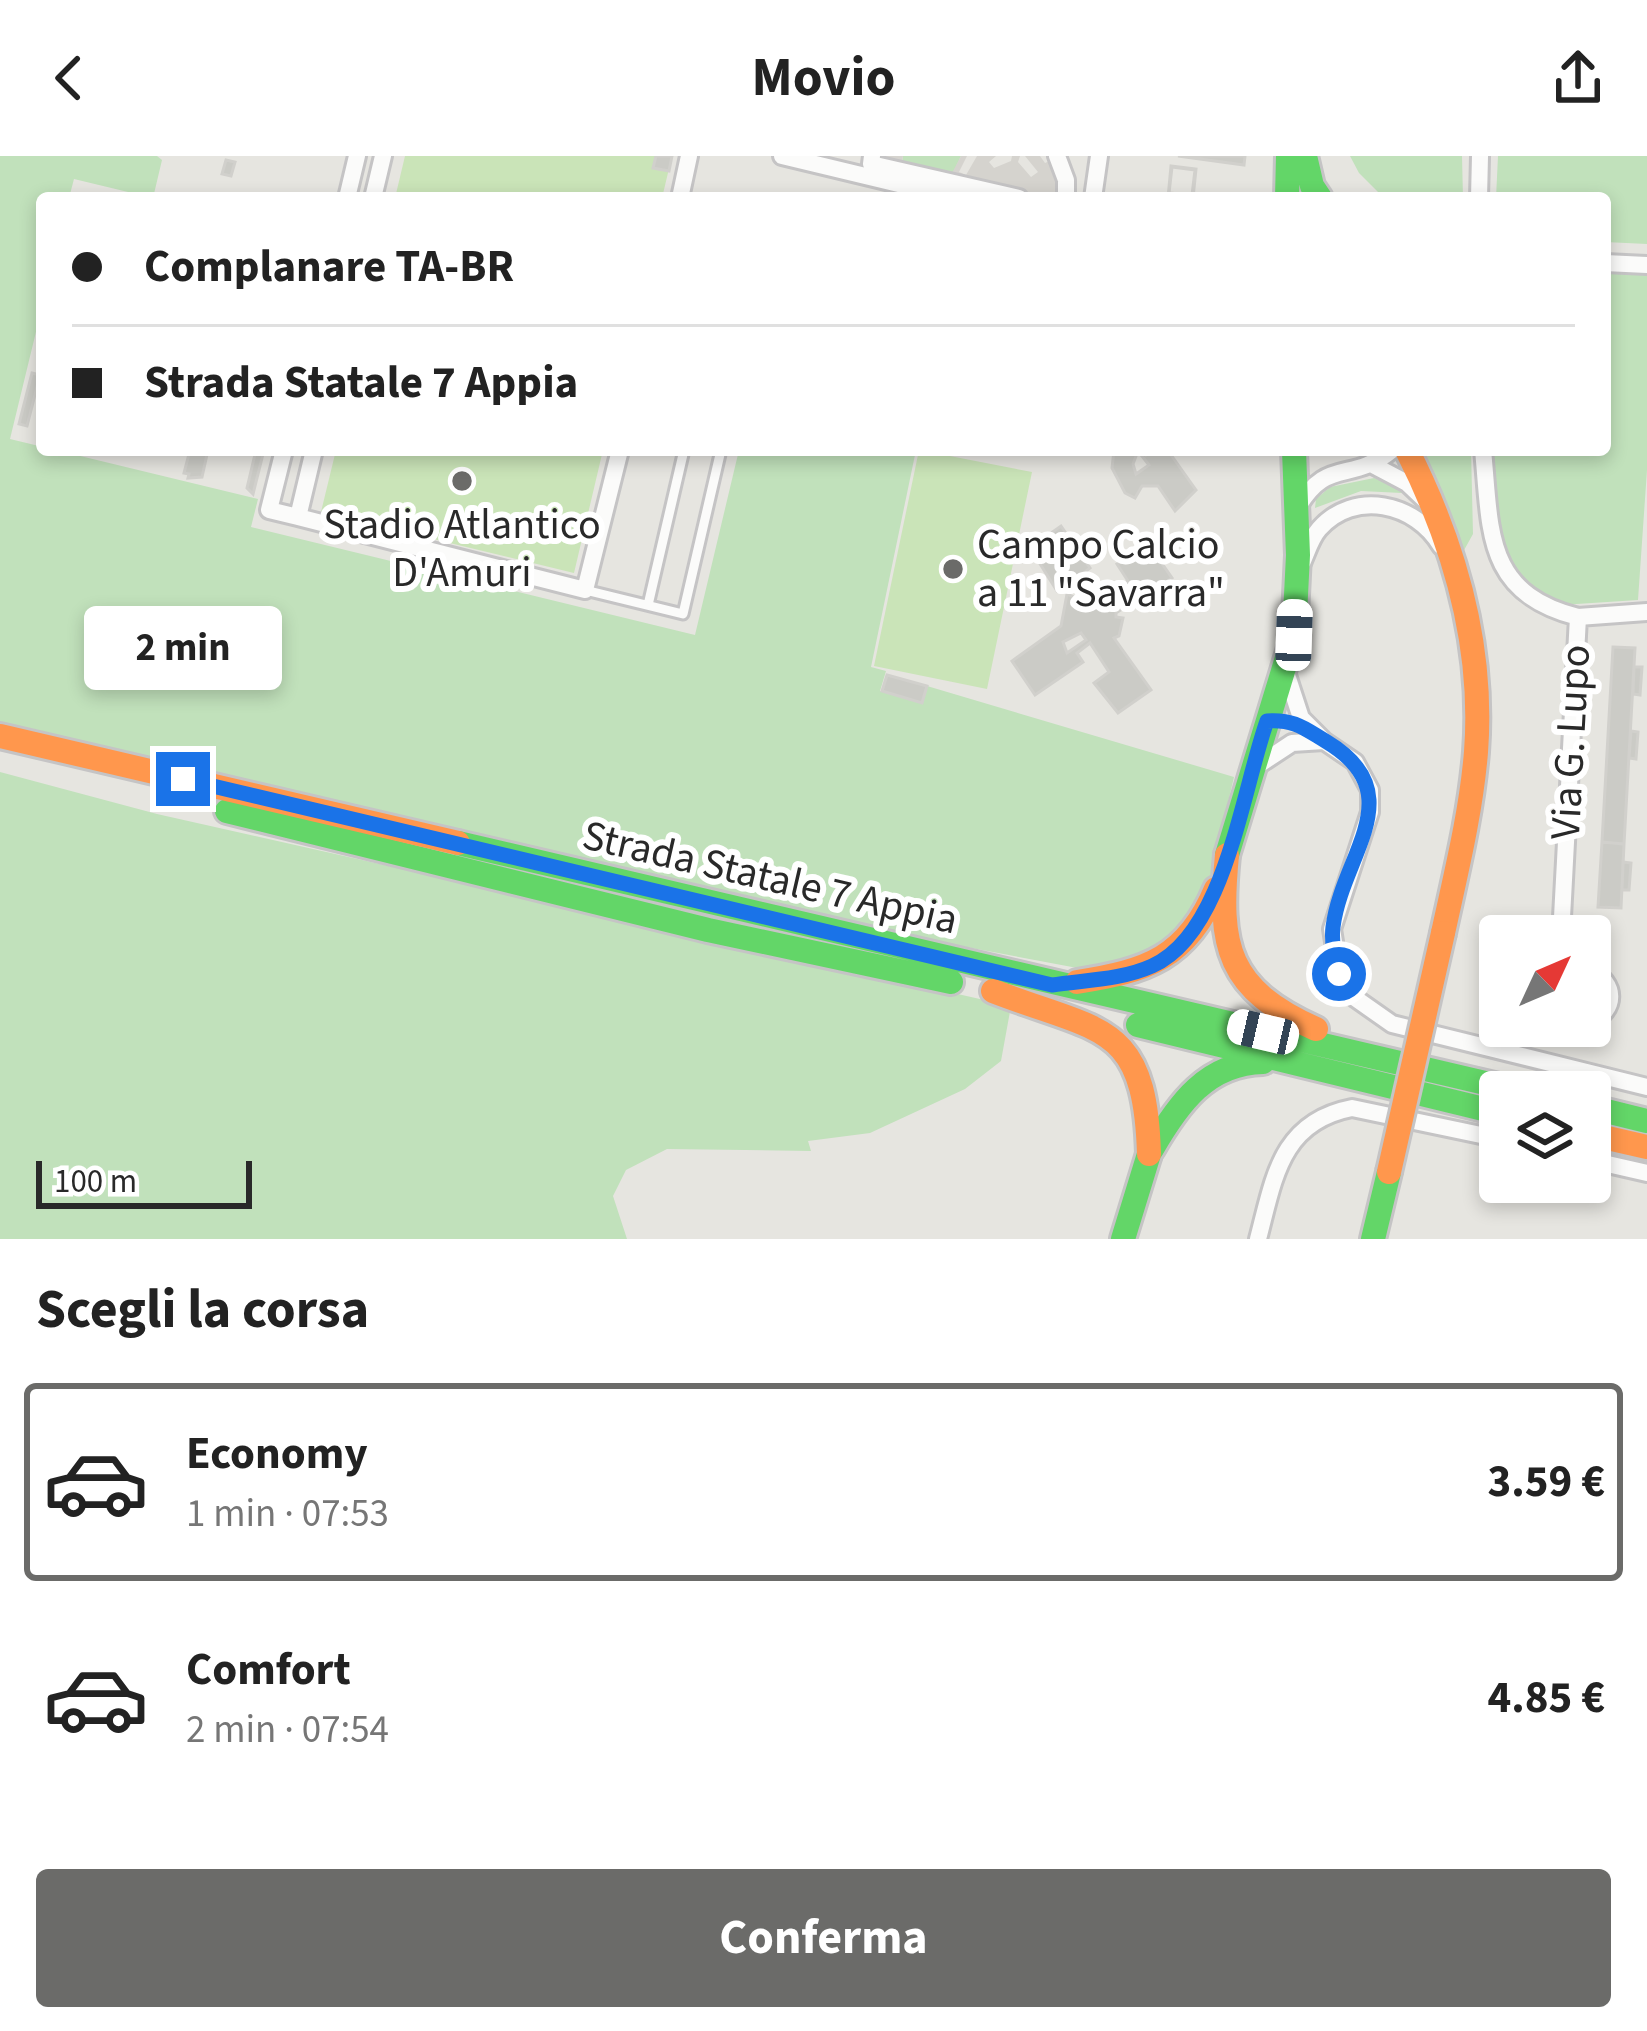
<!DOCTYPE html>
<html lang="it">
<head>
<meta charset="utf-8">
<style>
	body { margin:0; font-family:"Source Sans 3",sans-serif; background:#f6f6f6; color:#222; height:100vh; display:flex; flex-direction:column; font-size:45px; white-space:nowrap }
	* { box-sizing:border-box; margin:0 }
	p { font-size:39px; color:#767676 }
	.icon { flex:none; width:66px; height:66px; fill:none; stroke:currentColor; stroke-width:2; stroke-linecap:round; stroke-linejoin:round }
	.map { position:relative; height:1083px; overflow:hidden }
	.drawer { display:flex; flex-direction:column; background:#fff; flex:1 }
	.drawer>* { flex:none }
	.top-card { position:absolute; left:36px; top:36px; width:1575px; height:264px; border-radius:12px; box-shadow:0 6px 18px #0003; display:grid; align-content:center; height:264px; padding:0 36px; background:#fff }
	.needle { width:78px; rotate:46deg }
	.controls { position:absolute; left:1479px; top:759px; display:grid; gap:24px }
	.controls a { display:grid; place-items:center; width:132px; height:132px; border-radius:12px; background:#fff; box-shadow:0 6px 18px #0003; font-size:60px }
	.scale { position:absolute; left:36px; bottom:30px; width:216px; box-sizing:border-box; padding-left:12px; border:6px solid #292929; border-top:0; font-size:33px; line-height:42px; white-space:nowrap; color:#292929; -webkit-text-stroke:9px #fff; paint-order:stroke }
	.end { position:absolute; width:54px; height:54px; margin:-27px; border:15px solid #1a73e8; background:#fff; box-shadow:0 0 0 6px #fff }
	.from { border-radius:50% }
	.bubble { position:absolute; height:84px; border-radius:12px; background:#fff; box-shadow:0 6px 18px #0003; font-size:39px; font-weight:700; line-height:84px; text-align:center }
	.car { position:absolute; width:36px; height:72px; margin:-36px -18px; border-radius:15px; box-shadow:0 0 9px 3px #0007; background:linear-gradient(#fff 24%,#345 0 40%,#fff 0 76%,#345 0 86%,#fff 0) }
	.top-card b { display:flex; align-items:center; gap:42px; height:114px; font-size:45px }
	.top-card b+b { border-top:3px solid #e0e0e0 }
	.top-card i { width:30px; height:30px; background:#222 }
	ul { padding:0; list-style:none }
	li { display:flex; align-items:center; gap:36px; height:198px; margin:0 24px 18px; padding:0 12px; border:6px solid transparent; border-radius:12px }
	li div { flex:1 }
	li b { display:block; font-size:45px }
	li em { font-style:normal; font-weight:700 }
	li.active { border-color:#6b6b69 }
	li>.icon { width:108px; height:108px; stroke-width:1.5 }
	h2 { padding:0 36px; font-size:54px; line-height:144px }
	.primary-button { display:flex; gap:24px; margin-top:auto; padding:24px 36px }
	.primary-button a { flex:1; height:138px; border-radius:12px; background:#6b6b69; color:#fff; font-size:48px; font-weight:700; line-height:138px; text-align:center }
	header { display:flex; justify-content:space-between; align-items:center; height:156px; padding:0 36px; background:#fff; font-size:54px; font-weight:700 }
	.map>svg:first-child { display:block }
	.green { fill:#c1e1bb }
	.pitch { fill:#cae4b8 }
	.plaza { fill:#d5d3ce }
	.building { fill:#cbcbc6; stroke:#d1d0cc; stroke-width:3; fill-rule:evenodd }
	.lines { fill:none; stroke-linecap:round; stroke-linejoin:round }
	.lane-casing { stroke:#c5c4c5; stroke-width:15 }
	.street-casing { stroke:#c5c4c5; stroke-width:22 }
	.fast-casing { stroke:#c5c4c5; stroke-width:30 }
	.slow-casing { stroke:#c5c4c5; stroke-width:30 }
	.lane { stroke:#fbfbfa; stroke-width:9 }
	.street { stroke:#fbfbfa; stroke-width:16 }
	.fast { stroke:#63d668; stroke-width:24 }
	.slow { stroke:#ff974d; stroke-width:24 }
	.slow-bridge-casing { stroke:#c5c4c5; stroke-width:30; stroke-linecap:butt }
	.slow-bridge { stroke:#ff974d; stroke-width:24 }
	.route { stroke:#1a73e8; stroke-width:15 }
	.poi-dot { fill:#6b6b69; stroke:#fff; stroke-width:4.5 }
	.labels { text-anchor:middle; dominant-baseline:central; stroke-width:12; stroke-linejoin:round; paint-order:stroke }
	.poi-label { font-size:42px; fill:#292929; stroke:#fff }
	.street-label { font-size:42px; fill:#292929; stroke:#fff }
</style>
</head>
<body>
<header><svg class="icon" aria-label="back" viewBox="0 0 24 24"><path d="M15 5l-7 7 7 7"/></svg>Movio<svg class="icon" aria-label="share" viewBox="0 0 24 24"><path d="M12 15V3M7 8l5-5 5 5M5 13v7h14v-7"/></svg></header>
<div class="map">
<svg width="1647" height="1083" viewBox="0 0 1647 1083">
	<rect width="100%" height="100%" fill="#e6e5e0"/>
	<path class="green" d="M0 0H157L162 4 153 42 74 23 69 42H42V151L10 283 258 343 251 371 695 479 739 294H916L871 511 886 515 880 535 921 547 927 530 1234 621 1203 752 1160 800 1104 817 775 755 0 572Z
		M903 0H961L953 17 902 6Z
		M1350 0H1462L1463 42H1384L1359 17Z
		M1498 0H1647V88L1605 86V42H1496Z
		M1605 107 1647 109V314L1638 444 1546 450 1505 418 1483 294H1605Z
		M1414 294H1471L1473 378 1463 396Z
		M1374 322 1400 331 1402 337 1361 335 1315 352 1316 343 1330 331Z
		M0 616 157 658 1011 850 1001 905 965 933 870 977 808 985 811 995 667 993 626 1014 613 1040 627 1083H0Z"/>
	<path class="pitch" d="M405 0H672L662 42H395Z
		M336 294H603L574 417 321 356Z
		M919 294 1032 316 987 533 874 510Z"/>
	<path class="plaza" d="M872 0H903L902 6 952 17 961 0H967L959 16 966 19 977 0H996L989 6 994 12 1011 5 1012 0H1020L1018 6 1031 21 1038 16 1025 0H1040L1045 7 1052 4 1050 0H1057L1066 24V42H1019L871 8Z"/>
	<path class="building" d="M656 0H672L669 15 653 12Z
		M1178 0H1245L1244 9Z
		M226 4 235 6 231 20 222 18Z
		M1171 10 1196 13 1193 42H1168Z
		M1172 11 1195 14 1192 39 1169 37Z
		M32 217 40 219 27 270 19 268Z
		M190 294H208L202 321 188 322 189 318 184 317Z
		M256 294H264L253 338 247 332Z
		M1114 294H1143L1146 299 1153 294H1172L1169 296 1196 334 1175 355 1158 330H1142L1135 342 1125 337 1112 312ZM1138 295 1149 309 1136 318 1133 308Z
		M1061 370 1090 412 1080 420 1098 446 1128 425 1117 408 1149 389 1172 422 1133 450 1131 447 1116 457V461L1123 462 1119 480 1114 482 1151 534 1118 557 1094 527 1109 516 1090 487 1077 497 1083 506 1035 539 1012 505 1061 470 1067 438 1093 449 1075 423 1057 435 1030 392ZM1081 477 1086 484 1067 497 1063 486Z
		M1613 491 1635 492 1624 688 1602 686Z
		M1634 511H1642L1640 539 1633 538Z
		M887 519 927 530 922 547 882 535Z
		M1631 575 1638 576 1636 603 1629 602Z
		M1602 686 1624 688 1621 752 1598 751Z
		M1623 706 1631 707 1629 734H1622Z"/>
	<g class="lines">
		<defs>
			<path id="lane" d="M585 434 683 458 721 294
				M648 449 684 294"/>
			<path id="street" d="M782 0 957 42
				M872 0 871 8 1019 42
				M1057 0 1066 24V42
				M347 42 357 0
				M373 42 383 0
				M680 42 689 0
				M1093 42 1099 0
				M1479 42 1480 0
				M1605 107 1647 109
				M284 294 269 354 298 361 314 294
				M1483 294C1491 375 1484 437 1578 461
				M1373 309 1407 327 1426 345
				M1296 354C1328 299 1349 329 1392 294
				M298 361 585 434 620 294
				M1302 407C1307 396 1311 382 1319 373 1354 333 1416 347 1441 390
				M1285 513 1301 562 1324 585 1355 606 1370 634V656L1332 773 1339 818 1355 842 1392 868 1647 931
				M1254 612 1292 587 1324 585
				M1561 780 1578 461 1647 456
				M1590 814C1617 827 1617 854 1590 867
				M1590 1004 1647 1017
				M1258 1083C1274 1023 1280 966 1352 952L1500 983"/>
			<path id="fast" d="M1305 0 1312 30 1320 42
				M1287 42 1288 0
				M227 655 708 774 951 826
				M458 687 1524 936
				M1227 699 1294 479 1298 399 1294 294
				M1138 869 1500 957
				M1590 951 1647 965
				M1152 993C1178 948 1207 907 1263 906
				M1123 1083 1149 998
				M1373 1083 1389 1016"/>
			<path id="slow" d="M1407 294C1454 387 1484 491 1476 596 1471 657 1456 717 1443 777
				M0 580 458 687
				M1227 699C1218 791 1227 833 1316 873
				M1077 826C1147 815 1187 802 1216 733
				M993 835C1101 877 1145 865 1149 998
				M1590 978 1647 991"/>
		</defs>
		<use href="#lane" class="lane-casing"/>
		<use href="#street" class="street-casing"/>
		<use href="#fast" class="fast-casing"/>
		<use href="#slow" class="slow-casing"/>
		<use href="#lane" class="lane"/>
		<use href="#street" class="street"/>
		<use href="#fast" class="fast"/>
		<use href="#slow" class="slow"/>
		<defs>
			<path id="slow-bridge" d="M1389 1016 1443 777"/>
		</defs>
		<use href="#slow-bridge" class="slow-bridge-casing"/>
		<use href="#slow-bridge" class="slow-bridge"/>
	</g>
	<g class="lines">
		<path class="route" d="M183 623 1052 829C1085 824 1121 824 1152 810 1225 778 1242 635 1267 565 1295 563 1305 573 1327 586 1413 638 1342 699 1333 771 1331 786 1335 802 1339 818"/>
	</g>
	<g class="poi-dot">
		<circle cx="462" cy="325" r="12"/>
		<circle cx="953" cy="413" r="12"/>
	</g>
	<g class="labels">
		<g class="poi-label">
			<text x="462" y="369">Stadio Atlantico<tspan x="462" dy="48">D'Amuri</tspan></text>
			<text x="977" y="389" text-anchor="start">Campo Calcio<tspan x="977" dy="48">a 11 "Savarra"</tspan></text>
		</g>
		<g class="street-label">
			<text transform="translate(1571 586) rotate(-87)">Via G. Lupo</text>
			<text transform="translate(770 722) rotate(13)">Strada Statale 7 Appia</text>
		</g>
	</g>
</svg>
<div class="controls">
<a><svg class="needle" viewBox="-14 -14 28 28"><path d="M0-13l5 13h-10z" fill="#e53935"/><path d="M0 13l5-13h-10z" fill="#767676"/></svg></a>
<a><svg class="icon" aria-label="layers" viewBox="0 0 24 24"><path d="M12 4l9 5-9 5-9-5zM3 14l9 5 9-5"/></svg></a>
</div>
<div class="scale">100 m</div>
<i class="end from" style="left:1339px;top:818px"></i>
<i class="end" style="left:183px;top:623px"></i>
<div class="bubble" style="left:84px;top:450px;width:198px">2 min</div>
<i class="car" style="left:1294px;top:479px;rotate:2deg"></i>
<i class="car" style="left:1263px;top:876px;rotate:283deg"></i>
<div class="top-card">
<b><i class="from"></i>Complanare TA-BR</b>
<b><i></i>Strada Statale 7 Appia</b>
</div>
</div>
<section class="drawer">
<h2>Scegli la corsa</h2>
<ul>
<li class="active"><svg class="icon" aria-label="car" viewBox="0 0 24 24"><path d="M5 17H2v-5l4-1 3-4h7l3 4 3 1v5h-3M9 17h6M6 11h13"/><circle cx="7" cy="17" r="2"/><circle cx="17" cy="17" r="2"/></svg><div><b>Economy</b><p>1 min · 07:53</p></div><em>3.59 €</em></li>
<li><svg class="icon" aria-label="car" viewBox="0 0 24 24"><path d="M5 17H2v-5l4-1 3-4h7l3 4 3 1v5h-3M9 17h6M6 11h13"/><circle cx="7" cy="17" r="2"/><circle cx="17" cy="17" r="2"/></svg><div><b>Comfort</b><p>2 min · 07:54</p></div><em>4.85 €</em></li>
</ul>
<div class="primary-button"><a>Conferma</a></div>
</section>
</body>
</html>
